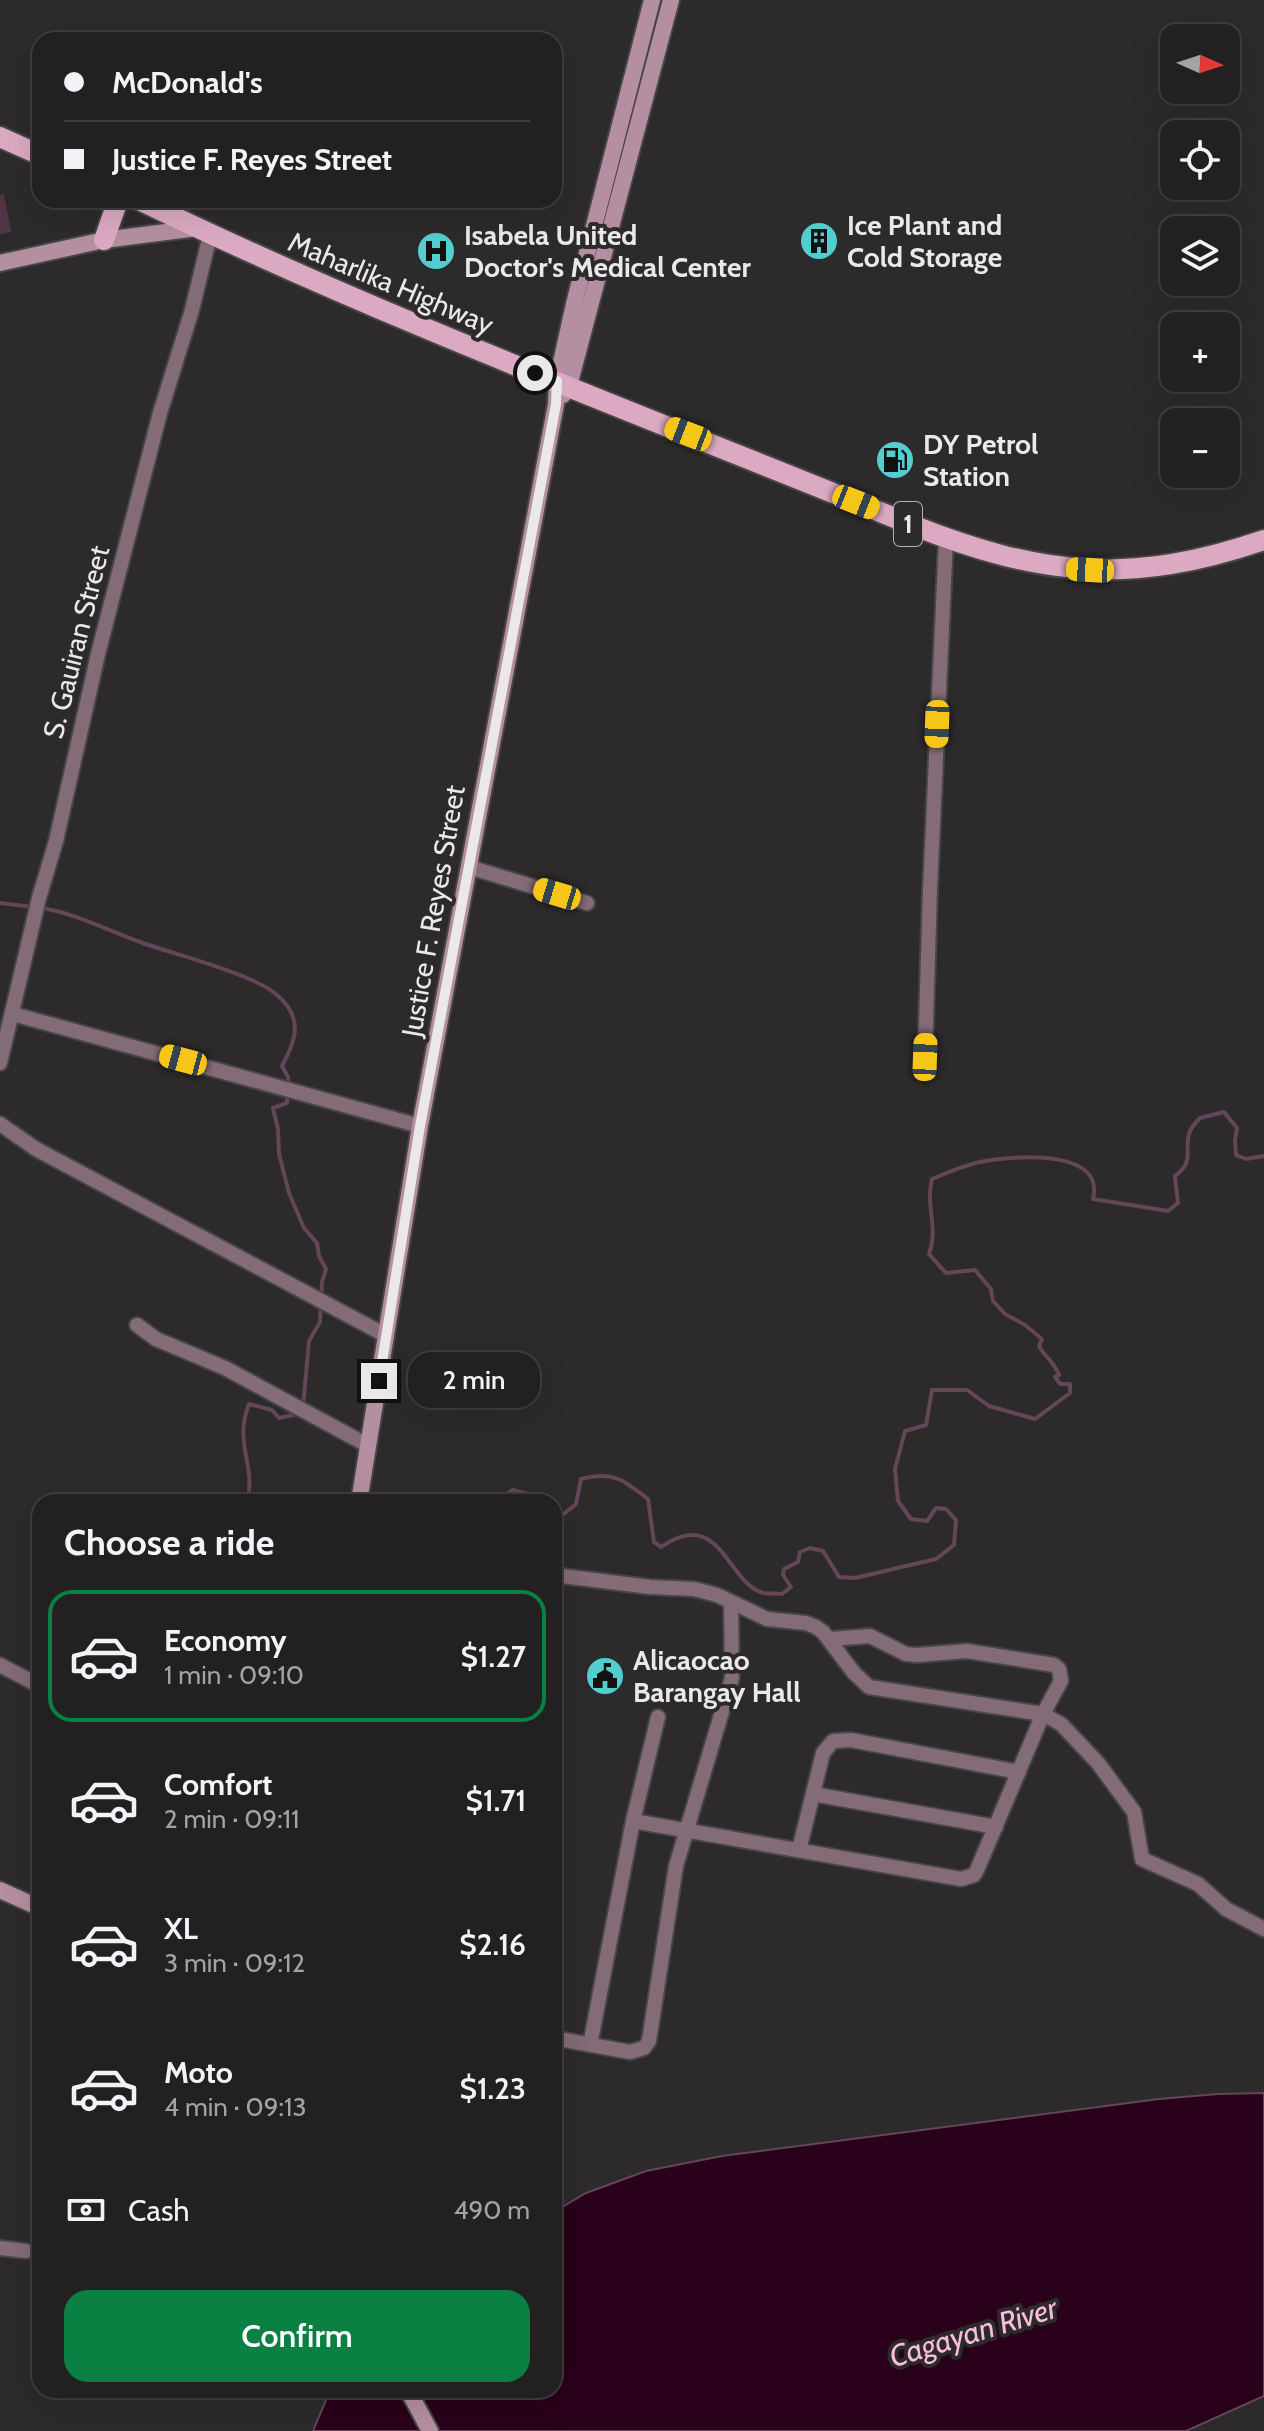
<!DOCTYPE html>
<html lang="en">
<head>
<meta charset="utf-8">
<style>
	body { margin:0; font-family:Cabin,sans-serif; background:#2e2d2e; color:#f1f3f6; height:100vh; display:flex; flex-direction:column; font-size:30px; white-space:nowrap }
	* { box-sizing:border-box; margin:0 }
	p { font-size:26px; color:#a2a3a5 }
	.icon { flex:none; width:44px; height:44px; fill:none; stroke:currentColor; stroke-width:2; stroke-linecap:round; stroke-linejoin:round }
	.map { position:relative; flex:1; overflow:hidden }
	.details { position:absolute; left:32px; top:1494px; width:530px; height:904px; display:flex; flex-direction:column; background:#222021; border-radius:24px; box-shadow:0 8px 32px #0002,0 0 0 2px #3f3e3f }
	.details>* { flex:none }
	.hud { position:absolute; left:32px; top:32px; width:530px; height:176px; border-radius:24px; box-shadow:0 8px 32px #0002,0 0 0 2px #3f3e3f; display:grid; align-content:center; height:176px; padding:0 32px; background:#222021 }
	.needle { width:52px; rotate:93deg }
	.tools { position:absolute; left:1160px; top:24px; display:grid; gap:16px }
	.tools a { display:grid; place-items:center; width:80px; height:80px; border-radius:16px; background:#222021; box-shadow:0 8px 32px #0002,0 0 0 2px #3f3e3f; font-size:40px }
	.end { position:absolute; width:36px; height:36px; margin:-18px; border:10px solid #eae8e9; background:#111; box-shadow:0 0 0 4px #111 }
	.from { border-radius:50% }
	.bubble { position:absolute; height:56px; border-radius:24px; background:#222021; box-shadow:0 8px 32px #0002,0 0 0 2px #3f3e3f; font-size:26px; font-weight:600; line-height:56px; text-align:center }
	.car { position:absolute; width:24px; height:48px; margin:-24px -12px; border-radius:10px; box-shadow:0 0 6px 2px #0007; background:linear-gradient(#f5c518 24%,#345 0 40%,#f5c518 0 76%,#345 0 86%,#f5c518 0) }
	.hud b { display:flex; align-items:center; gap:28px; height:76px; font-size:30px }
	.hud b+b { border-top:2px solid #3f3e3f }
	.hud i { width:20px; height:20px; background:#f1f3f6 }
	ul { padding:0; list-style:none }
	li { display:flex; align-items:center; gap:24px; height:132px; margin:0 16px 12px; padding:0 16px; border:4px solid transparent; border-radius:24px }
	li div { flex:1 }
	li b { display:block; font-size:30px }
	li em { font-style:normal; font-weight:600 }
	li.on { border-color:#0b8043 }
	li>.icon { width:72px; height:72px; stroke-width:1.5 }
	h2 { padding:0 32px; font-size:36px; line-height:96px }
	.pay { display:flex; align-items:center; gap:20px; height:88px; padding:0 32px; font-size:30px }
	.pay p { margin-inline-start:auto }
	.cta { display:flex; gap:16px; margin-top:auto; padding:16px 32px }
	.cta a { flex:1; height:92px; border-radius:24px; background:#0b8043; color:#fff; font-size:32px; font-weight:600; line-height:92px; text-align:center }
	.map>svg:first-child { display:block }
	.green { fill:#523544 }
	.water { fill:#29011a; stroke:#634658; stroke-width:2 }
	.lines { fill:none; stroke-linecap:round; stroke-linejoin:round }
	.stream { stroke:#634658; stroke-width:4 }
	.street-casing { stroke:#474546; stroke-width:18 }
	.secondary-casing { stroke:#474546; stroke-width:20 }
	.primary-casing { stroke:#474546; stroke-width:24 }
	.street { stroke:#836b77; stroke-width:14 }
	.secondary { stroke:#b48fa1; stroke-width:16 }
	.primary { stroke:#dbaac2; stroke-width:20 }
	.route { stroke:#eae8e9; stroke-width:10 }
	.labels { text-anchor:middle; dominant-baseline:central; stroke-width:8; stroke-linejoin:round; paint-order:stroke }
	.shield { fill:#2d2a2c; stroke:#b1afb0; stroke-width:2 }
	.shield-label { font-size:26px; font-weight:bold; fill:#eae8e9 }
	.poi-label { font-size:28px; font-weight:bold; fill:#eae8e9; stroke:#2d2a2c; text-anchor:start }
	.street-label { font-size:28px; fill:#eae8e9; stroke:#2d2a2c }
	.water-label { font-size:30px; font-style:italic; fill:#fcbcdc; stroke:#2d2a2c }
</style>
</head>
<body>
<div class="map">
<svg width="1264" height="2431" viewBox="0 0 1264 2431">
	<rect width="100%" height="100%" fill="#2d2a2c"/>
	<path class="green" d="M4 194 11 232 0 234V195Z"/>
	<path class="water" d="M1264 2093V2396L1186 2431H313L326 2400 336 2390H554V2212L586 2193 646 2171 722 2156 1159 2099 1218 2094Z"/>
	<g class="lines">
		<path class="stream" d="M0 903 33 907
			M42 908C77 914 107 930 140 942 173 954 254 974 277 995 304 1018 296 1040 282 1066L288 1077V1085
			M287 1093V1103L273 1108 278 1129 279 1154 289 1193 304 1228 317 1243 319 1256 326 1269 322 1282 320 1322 309 1341 303 1407
			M247 1502C257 1465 233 1445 249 1404L272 1410 279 1418 298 1414
			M505 1502 504 1496 513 1490 535 1496 536 1502
			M554 1522 576 1504 581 1479C613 1471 622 1479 648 1499L654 1542 661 1547C721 1506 726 1582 763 1593 769 1594 777 1593 782 1594L791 1587 783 1575 784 1569 798 1562 800 1552 810 1548 823 1551 839 1577 855 1578 936 1559 954 1545 956 1520 946 1509 936 1508 927 1521 911 1519 898 1501 895 1469 905 1431 926 1425 932 1390H967L989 1406 1035 1419 1070 1393V1384H1060L1055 1377 1059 1375C1055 1363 1045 1357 1039 1346L1042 1339 1025 1325 1005 1314 993 1301 991 1289 975 1270 946 1273 929 1254C939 1227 925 1208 932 1179 951 1171 970 1163 991 1160 1022 1156 1105 1150 1093 1199L1168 1211 1178 1203 1175 1176C1195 1161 1184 1153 1189 1134 1190 1129 1196 1122 1200 1118L1224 1112 1237 1128 1235 1140 1236 1155 1246 1159 1264 1156"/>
		<defs>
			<path id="street" d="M469 867 587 903
				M13 1014 420 1126
				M925 1057 930 890 946 539
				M0 1063 39 898 56 841 98 654 160 413 192 310 210 235
				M0 1124 36 1149 387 1336
				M137 1325 156 1339 225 1368 369 1446
				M554 1575 650 1587 694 1589 717 1595 767 1619 806 1623 816 1627 823 1632 854 1673 869 1687 1043 1714 1061 1724 1098 1763 1134 1812 1142 1859 1198 1884 1226 1909 1264 1929
				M0 1665 40 1686
				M813 1794 996 1827
				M633 1821 658 1717
				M799 1850 823 1753 833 1741 851 1740 1019 1772
				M554 2038 630 2052 644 2048 649 2041 676 1866 732 1678 731 1602
				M590 2045 633 1821 961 1879 974 1875 977 1870 1043 1714 1061 1681 1059 1669 1054 1665 967 1651 917 1655 906 1654 870 1636 829 1639
				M0 2248 26 2251"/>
			<path id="secondary" d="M0 263 104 240 197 228
				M563 395 569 386 671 0
				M359 1502 420 1126 556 404 557 381 574 304 652 0
				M0 1890 40 1908
				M408 2390 430 2431"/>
			<path id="primary" d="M0 137 40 155
				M139 200C391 322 653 419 912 525 1041 576 1130 586 1264 540
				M104 240 118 200"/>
		</defs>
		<use href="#street" class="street-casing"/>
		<use href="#secondary" class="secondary-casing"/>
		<use href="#primary" class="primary-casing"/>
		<use href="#street" class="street"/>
		<use href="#secondary" class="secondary"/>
		<use href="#primary" class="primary"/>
	</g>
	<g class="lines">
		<path class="route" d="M379 1381 420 1126 556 404 557 381 535 373"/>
	</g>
	<defs>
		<symbol id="building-disc" viewBox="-11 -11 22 22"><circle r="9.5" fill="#52cdd0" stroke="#2d2a2c"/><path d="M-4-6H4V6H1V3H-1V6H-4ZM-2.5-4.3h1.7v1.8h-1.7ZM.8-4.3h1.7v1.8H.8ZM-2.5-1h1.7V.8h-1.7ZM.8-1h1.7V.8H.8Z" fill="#111"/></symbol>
		<symbol id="hospital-disc" viewBox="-11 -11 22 22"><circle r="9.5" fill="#52cdd0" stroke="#2d2a2c"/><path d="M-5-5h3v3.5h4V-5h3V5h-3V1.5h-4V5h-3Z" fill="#111"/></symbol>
		<symbol id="fuel-disc" viewBox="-11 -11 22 22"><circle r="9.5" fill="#52cdd0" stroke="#2d2a2c"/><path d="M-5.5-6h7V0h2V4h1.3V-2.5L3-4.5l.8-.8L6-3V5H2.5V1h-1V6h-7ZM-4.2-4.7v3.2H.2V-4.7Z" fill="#111"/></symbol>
		<symbol id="civic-disc" viewBox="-11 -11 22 22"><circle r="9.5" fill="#52cdd0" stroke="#2d2a2c"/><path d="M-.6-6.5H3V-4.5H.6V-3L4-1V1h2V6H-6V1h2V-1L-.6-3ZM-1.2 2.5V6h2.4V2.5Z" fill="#111"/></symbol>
	</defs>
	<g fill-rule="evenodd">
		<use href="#building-disc" x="797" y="219" width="44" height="44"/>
		<use href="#hospital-disc" x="414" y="229" width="44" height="44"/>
		<use href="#fuel-disc" x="873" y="438" width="44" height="44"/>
		<use href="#civic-disc" x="583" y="1654" width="44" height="44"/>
	</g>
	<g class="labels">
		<rect class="shield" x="894" y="502" width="28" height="44" rx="6"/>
		<g class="shield-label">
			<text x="908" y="524">1</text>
		</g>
		<g class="poi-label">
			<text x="847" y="225">Ice Plant and<tspan x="847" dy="32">Cold Storage</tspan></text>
			<text x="464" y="235">Isabela United<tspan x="464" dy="32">Doctor's Medical Center</tspan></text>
			<text x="923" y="444">DY Petrol<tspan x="923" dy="32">Station</tspan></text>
			<text x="633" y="1660">Alicaocao<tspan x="633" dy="32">Barangay Hall</tspan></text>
		</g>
		<g class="street-label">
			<text transform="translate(391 283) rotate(23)">Maharlika Highway</text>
			<text transform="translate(76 642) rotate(-76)">S. Gauiran Street</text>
			<text transform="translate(433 911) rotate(-80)">Justice F. Reyes Street</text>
		</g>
		<g class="water-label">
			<text transform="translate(973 2332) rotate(-17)">Cagayan River</text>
		</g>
	</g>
</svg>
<div class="tools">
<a><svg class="needle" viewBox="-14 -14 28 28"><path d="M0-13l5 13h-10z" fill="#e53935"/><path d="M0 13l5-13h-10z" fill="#a2a3a5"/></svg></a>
<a><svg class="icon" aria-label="locate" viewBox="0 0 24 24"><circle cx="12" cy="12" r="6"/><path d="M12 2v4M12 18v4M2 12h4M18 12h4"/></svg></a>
<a><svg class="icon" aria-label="layers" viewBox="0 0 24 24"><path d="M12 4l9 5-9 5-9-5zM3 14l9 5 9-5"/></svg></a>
<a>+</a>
<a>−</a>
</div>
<i class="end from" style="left:535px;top:373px"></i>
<i class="end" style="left:379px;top:1381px"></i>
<div class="bubble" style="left:408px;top:1352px;width:132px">2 min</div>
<i class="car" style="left:688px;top:434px;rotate:291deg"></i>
<i class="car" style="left:856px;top:502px;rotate:112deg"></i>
<i class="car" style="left:1090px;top:570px;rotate:273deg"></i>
<i class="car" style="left:937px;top:724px;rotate:182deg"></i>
<i class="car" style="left:557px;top:894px;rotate:287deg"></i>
<i class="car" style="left:925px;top:1057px;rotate:2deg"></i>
<i class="car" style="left:183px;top:1060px;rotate:285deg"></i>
<div class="hud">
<b><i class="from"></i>McDonald's</b>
<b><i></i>Justice F. Reyes Street</b>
</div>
<section class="details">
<h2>Choose a ride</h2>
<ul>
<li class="on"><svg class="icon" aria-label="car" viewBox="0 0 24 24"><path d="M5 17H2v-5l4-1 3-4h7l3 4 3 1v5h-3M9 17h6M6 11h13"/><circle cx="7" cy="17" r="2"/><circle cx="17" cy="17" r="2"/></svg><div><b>Economy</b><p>1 min · 09:10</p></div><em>$1.27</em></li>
<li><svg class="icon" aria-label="car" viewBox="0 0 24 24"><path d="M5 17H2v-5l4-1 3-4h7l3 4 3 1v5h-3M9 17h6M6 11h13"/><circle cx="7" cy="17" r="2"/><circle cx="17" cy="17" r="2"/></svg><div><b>Comfort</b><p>2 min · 09:11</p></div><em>$1.71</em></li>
<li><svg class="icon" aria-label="car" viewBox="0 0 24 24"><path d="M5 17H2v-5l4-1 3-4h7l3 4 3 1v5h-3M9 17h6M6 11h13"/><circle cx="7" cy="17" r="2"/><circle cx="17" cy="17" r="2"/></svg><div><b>XL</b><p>3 min · 09:12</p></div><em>$2.16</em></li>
<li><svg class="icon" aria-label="car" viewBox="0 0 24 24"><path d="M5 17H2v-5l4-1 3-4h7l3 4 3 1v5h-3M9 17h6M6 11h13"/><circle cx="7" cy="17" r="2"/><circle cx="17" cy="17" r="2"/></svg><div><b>Moto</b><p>4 min · 09:13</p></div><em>$1.23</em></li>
</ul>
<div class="pay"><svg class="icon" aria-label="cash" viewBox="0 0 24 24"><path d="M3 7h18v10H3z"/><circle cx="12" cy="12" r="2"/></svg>Cash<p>490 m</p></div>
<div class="cta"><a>Confirm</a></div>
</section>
</div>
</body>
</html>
